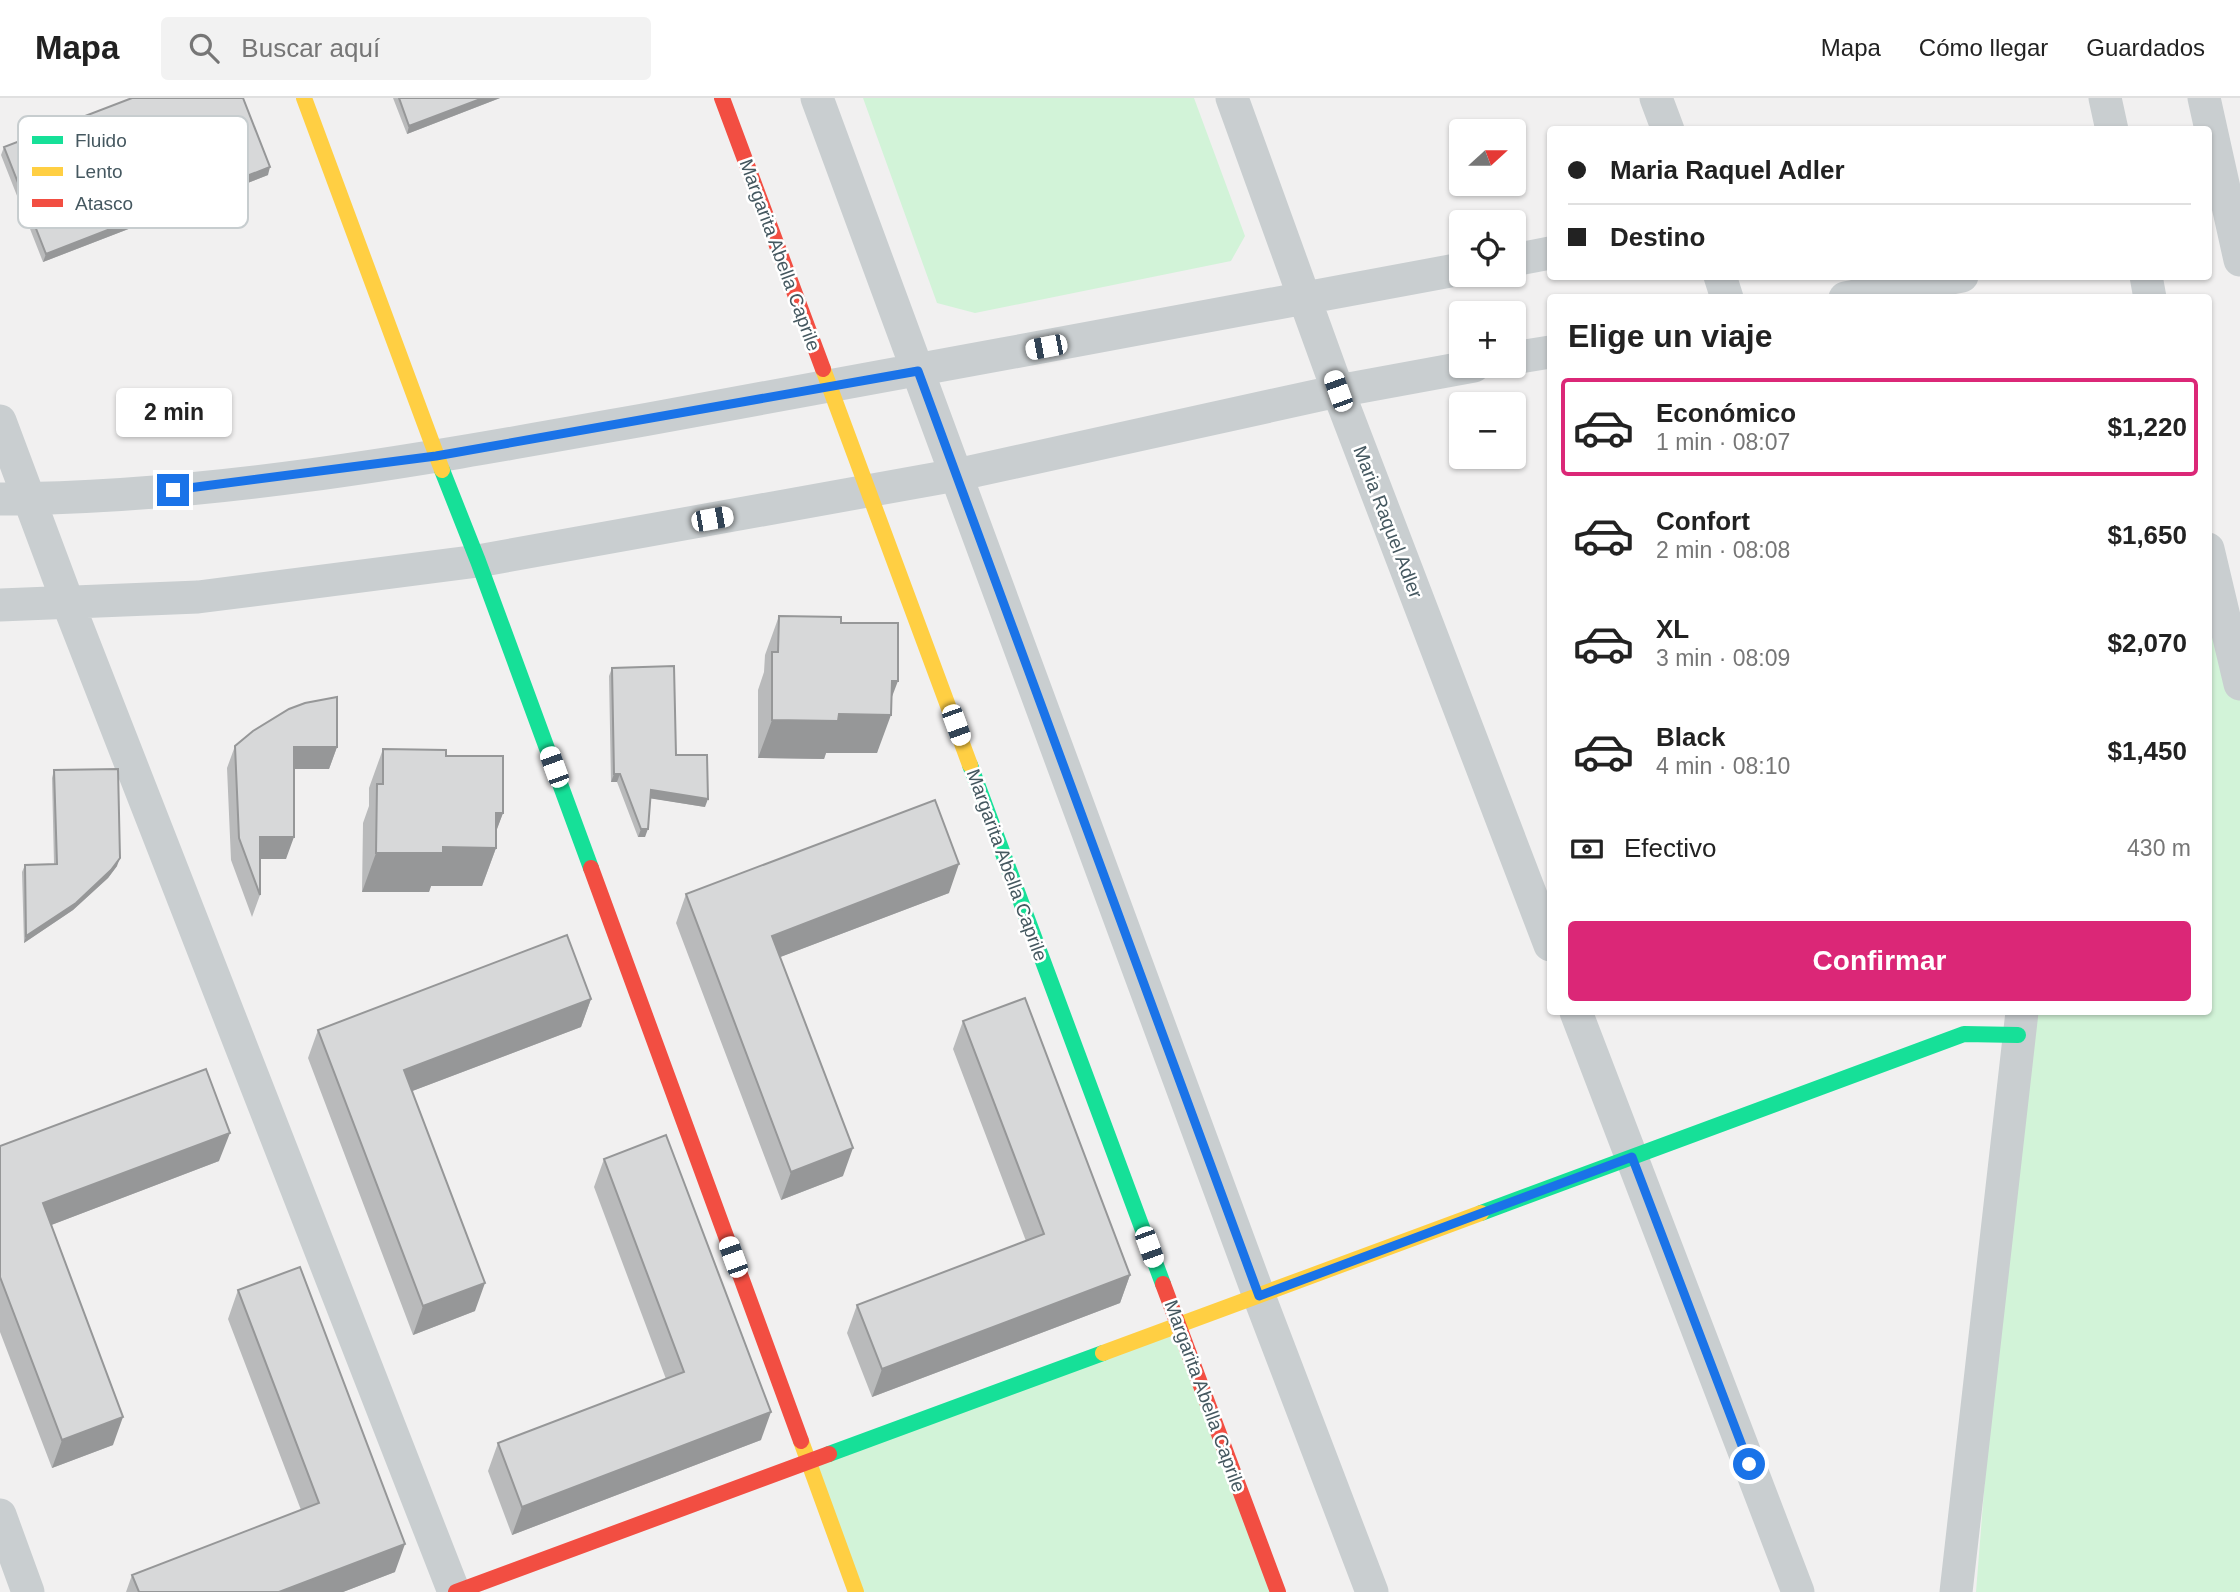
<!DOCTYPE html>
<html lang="es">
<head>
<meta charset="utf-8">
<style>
	body { margin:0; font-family:Helvetica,sans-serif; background:#f2f2f2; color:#222; height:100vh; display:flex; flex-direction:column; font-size:26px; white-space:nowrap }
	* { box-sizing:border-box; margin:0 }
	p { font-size:23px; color:#767676 }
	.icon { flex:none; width:38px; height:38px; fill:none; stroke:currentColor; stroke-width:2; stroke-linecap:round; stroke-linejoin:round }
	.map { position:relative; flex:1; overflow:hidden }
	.side { position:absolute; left:1547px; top:196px; width:665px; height:721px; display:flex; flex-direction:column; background:#fff; border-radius:7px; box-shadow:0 2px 5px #0004 }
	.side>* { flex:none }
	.top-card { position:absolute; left:1547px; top:28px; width:665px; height:154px; border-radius:7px; box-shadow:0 2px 5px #0004; display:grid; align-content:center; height:154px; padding:0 21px; background:#fff }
	.needle { width:46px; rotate:69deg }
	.fabs { position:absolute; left:1449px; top:21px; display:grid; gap:14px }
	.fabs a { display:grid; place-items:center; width:77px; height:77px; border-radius:7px; background:#fff; box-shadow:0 2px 5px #0004; font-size:35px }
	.end { position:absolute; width:32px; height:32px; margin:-16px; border:9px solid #1a73e8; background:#fff; box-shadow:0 0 0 4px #fff }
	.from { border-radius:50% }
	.bubble { position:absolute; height:49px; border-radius:7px; background:#fff; box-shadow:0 2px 5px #0004; font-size:23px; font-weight:600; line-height:49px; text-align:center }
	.car { position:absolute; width:21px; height:42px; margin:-21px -10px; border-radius:9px; box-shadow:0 0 5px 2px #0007; background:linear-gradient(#fff 24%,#345 0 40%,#fff 0 76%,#345 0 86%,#fff 0) }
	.top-card b { display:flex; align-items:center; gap:24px; height:66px; font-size:26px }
	.top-card b+b { border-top:2px solid #e0e0e0 }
	.top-card i { width:18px; height:18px; background:#222 }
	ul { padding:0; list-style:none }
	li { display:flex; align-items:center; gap:21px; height:98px; margin:0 14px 10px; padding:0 7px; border:4px solid transparent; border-radius:7px }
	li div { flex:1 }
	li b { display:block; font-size:26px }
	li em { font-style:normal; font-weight:600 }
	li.current { border-color:#db2777 }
	li>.icon { width:63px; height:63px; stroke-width:1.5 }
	h2 { padding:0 21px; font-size:32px; line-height:84px }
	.pay { display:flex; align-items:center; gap:18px; height:77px; padding:0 21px; font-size:26px }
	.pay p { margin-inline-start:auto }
	.button { display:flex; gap:14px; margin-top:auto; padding:14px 21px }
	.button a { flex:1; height:80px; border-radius:7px; background:#db2777; color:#fff; font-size:28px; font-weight:600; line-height:80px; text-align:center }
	header { display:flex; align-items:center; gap:42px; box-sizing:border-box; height:98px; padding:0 35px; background:#fff; border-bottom:2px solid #e0e0e0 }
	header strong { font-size:33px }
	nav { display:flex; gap:38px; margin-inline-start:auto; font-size:24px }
	.search { width:490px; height:63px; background:#f2f2f2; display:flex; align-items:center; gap:18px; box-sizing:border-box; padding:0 24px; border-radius:7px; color:#767676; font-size:26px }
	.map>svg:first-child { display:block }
	.green { fill:#d2f3d8 }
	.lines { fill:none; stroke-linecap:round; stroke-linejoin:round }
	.street { stroke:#c9ced0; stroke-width:33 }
	.fast { stroke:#16e098; stroke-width:16 }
	.slow { stroke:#ffcf43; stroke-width:16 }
	.jam { stroke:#f24e42; stroke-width:16 }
	.wall { fill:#b9babb }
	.shaded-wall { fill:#969798 }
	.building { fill:#d7d8d9; stroke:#969798; stroke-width:2 }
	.route { stroke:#1a73e8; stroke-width:9 }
	.labels { text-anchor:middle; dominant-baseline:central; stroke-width:5; stroke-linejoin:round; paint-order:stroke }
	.street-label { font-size:19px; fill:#455860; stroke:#fff }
	.key { fill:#fff; stroke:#c7cdcf; stroke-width:2 }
	.key-label { font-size:19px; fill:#455860 }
</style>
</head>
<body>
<header>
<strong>Mapa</strong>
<div class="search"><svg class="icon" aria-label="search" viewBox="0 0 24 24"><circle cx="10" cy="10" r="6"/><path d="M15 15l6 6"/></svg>Buscar aquí</div>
<nav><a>Mapa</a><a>Cómo llegar</a><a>Guardados</a></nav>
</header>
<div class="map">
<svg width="2240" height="1494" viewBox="0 0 2240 1494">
	<rect width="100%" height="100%" fill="#f1f0f0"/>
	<path class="green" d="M863 0H1194L1245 138 1231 163 975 215 937 205Z
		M2209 451 2240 586V1494H1976L2022 914H2208Z
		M1178 1227 1278 1494H856L809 1366Z"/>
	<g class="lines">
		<path class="street" d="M817 0 1259 1198 1372 1494
			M1232 0 1338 293 1550 847
			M1656 0 1668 32
			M2105 0 2112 32
			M2204 0 2240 162
			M1514 162 1550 155
			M1720 178 1727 200
			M2146 178 2150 200
			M1845 200 1962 178
			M1514 260 1550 254
			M0 323 68 505 454 1494
			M0 401C218 400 435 359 649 321 920 272 1190 221 1461 171
			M2208 451 2240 586
			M0 507 198 499 478 463 956 377 1338 293 1474 268
			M1576 914 1798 1494
			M0 1417 28 1494
			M1956 1494 2022 914"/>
		<path class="fast" d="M442 372 478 463 591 770
			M970 667 1163 1186
			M1481 1115 1964 936 2018 937
			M829 1356 1103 1255"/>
		<path class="slow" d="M304 0 442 372
			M823 271 970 667
			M1103 1255 1481 1115
			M801 1343 856 1494"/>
		<path class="jam" d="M722 0 823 271
			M591 770 801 1343
			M1163 1186 1278 1494
			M456 1494 829 1356"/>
	</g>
	<path class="wall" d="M393 0H500L407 36Z
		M4 49 268 77 43 164 1 57Z
		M779 518 841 525 891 601 877 655H826L824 661 758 660V592L764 574 765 557Z
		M612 570 676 657 705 709 650 700 645 739H638L617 684H611L609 578Z
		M235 648 337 649 329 671H294L286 761H260V797L252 819 231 762 227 670Z
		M383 651 446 658 503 715 496 733V750L482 788H431L429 794H362L363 725 369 708V690Z
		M54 672 117 768 108 780 73 812 24 845 22 774 25 767 54 766 52 680Z
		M949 795 780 859 843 1078 781 1102 676 825 686 796Z
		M591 901 581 929 412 993 475 1213 413 1237 308 960 318 932Z
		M963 923 1130 1177 1120 1205 872 1299 847 1235 857 1207 1026 1143 953 951Z
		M0 1048 219 1063 51 1127 113 1347 52 1370 0 1234Z
		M604 1061 761 1342 512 1437 488 1373 498 1345 666 1281 594 1089Z
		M238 1192 395 1474 343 1494H126L132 1477 301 1412 228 1221Z"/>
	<path class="shaded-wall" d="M483 0H500L407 36 409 28Z
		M270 69 268 77 43 164 46 156Z
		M892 583H898L885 617H891L877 655H826L824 661 758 660 772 622 839 616Z
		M294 649H337L329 671H286Z
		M614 676H620L617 684H611Z
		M651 692 708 701 705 709 648 700Z
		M496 715H503L490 750H496L482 788H431L429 794H362L376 755 443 749Z
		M641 731H648L645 739H638Z
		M260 739H294L286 761H252Z
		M120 760 117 768 108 780 73 812 24 845 26 838Z
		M959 766 949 795 762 866 772 838Z
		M591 901 581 929 394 1000 404 972Z
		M230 1035 219 1063 33 1134 43 1105Z
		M853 1050 843 1078 781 1102 791 1074Z
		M1130 1177 1120 1205 872 1299 882 1271Z
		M485 1185 475 1213 413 1237 423 1208Z
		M771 1314 761 1342 512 1437 522 1409Z
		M123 1319 113 1347 52 1370 62 1342Z
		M405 1446 395 1474 343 1494H279Z"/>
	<path class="building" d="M132 0H243L270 69 46 156 4 49Z
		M399 0H483L409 28Z
		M779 518 841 519V525H898V583H892L891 617 839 616 838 623 772 622V554H778Z
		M674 568 676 657H707L708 701 651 692 648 731H641L620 676H614L612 570Z
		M337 599V649H294V739H260V797L239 740 235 648 253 633 289 611 305 605Z
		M383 651 446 652V658H503V715H496V750L443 749V755H376L377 686H383Z
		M118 671 120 760 111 772 76 805 26 838 25 767 57 766 54 672Z
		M935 702 959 766 772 838 853 1050 791 1074 686 796Z
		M567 837 591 901 404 972 485 1185 423 1208 318 932Z
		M1025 900 1130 1177 882 1271 857 1207 1044 1136 963 923Z
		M206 971 230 1035 43 1105 123 1319 62 1342 0 1179V1048Z
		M666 1037 771 1314 522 1409 498 1345 684 1274 604 1061Z
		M300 1169 405 1446 279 1494H139L132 1477 319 1405 238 1192Z"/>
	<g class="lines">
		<path class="route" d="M173 392 436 358 918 273 1259 1198 1632 1059 1749 1366"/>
	</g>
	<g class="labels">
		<g class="street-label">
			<text transform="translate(780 157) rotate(70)">Margarita Abella Caprile</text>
			<text transform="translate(1388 424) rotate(69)">Maria Raquel Adler</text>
			<text transform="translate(1007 767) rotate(70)">Margarita Abella Caprile</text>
			<text transform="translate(1205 1298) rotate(70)">Margarita Abella Caprile</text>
		</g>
	</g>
	<rect x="18" y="18" width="230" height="112" rx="10" class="key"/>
	<rect x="32" y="38" width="31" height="8" fill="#16e098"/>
	<rect x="32" y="69" width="31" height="9" fill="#ffcf43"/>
	<rect x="32" y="101" width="31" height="8" fill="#f24e42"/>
	<g class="key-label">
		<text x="75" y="49">Fluido</text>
		<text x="75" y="80">Lento</text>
		<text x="75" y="112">Atasco</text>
	</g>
</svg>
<div class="fabs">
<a><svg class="needle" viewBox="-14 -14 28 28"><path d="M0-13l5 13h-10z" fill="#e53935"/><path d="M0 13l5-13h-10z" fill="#767676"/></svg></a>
<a><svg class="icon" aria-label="locate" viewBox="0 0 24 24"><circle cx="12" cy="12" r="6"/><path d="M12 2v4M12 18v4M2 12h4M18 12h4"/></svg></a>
<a>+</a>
<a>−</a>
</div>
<i class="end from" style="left:1749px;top:1366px"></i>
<i class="end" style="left:173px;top:392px"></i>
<div class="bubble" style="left:116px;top:290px;width:116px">2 min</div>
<i class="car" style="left:1046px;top:249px;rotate:259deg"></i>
<i class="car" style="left:1338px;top:293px;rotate:340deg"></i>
<i class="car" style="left:712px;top:421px;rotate:80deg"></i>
<i class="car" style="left:956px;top:627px;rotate:160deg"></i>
<i class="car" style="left:554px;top:669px;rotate:340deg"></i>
<i class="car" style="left:1149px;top:1149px;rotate:160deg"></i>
<i class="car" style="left:733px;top:1159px;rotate:340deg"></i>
<div class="top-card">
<b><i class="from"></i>Maria Raquel Adler</b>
<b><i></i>Destino</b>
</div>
<section class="side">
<h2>Elige un viaje</h2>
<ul>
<li class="current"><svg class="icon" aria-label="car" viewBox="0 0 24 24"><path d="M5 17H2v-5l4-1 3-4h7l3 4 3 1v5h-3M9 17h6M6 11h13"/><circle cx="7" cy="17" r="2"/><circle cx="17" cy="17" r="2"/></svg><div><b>Económico</b><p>1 min · 08:07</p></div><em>$1,220</em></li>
<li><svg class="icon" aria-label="car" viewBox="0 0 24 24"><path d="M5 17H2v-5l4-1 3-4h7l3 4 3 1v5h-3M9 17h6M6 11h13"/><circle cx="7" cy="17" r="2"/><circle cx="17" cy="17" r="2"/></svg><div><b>Confort</b><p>2 min · 08:08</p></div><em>$1,650</em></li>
<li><svg class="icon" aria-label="car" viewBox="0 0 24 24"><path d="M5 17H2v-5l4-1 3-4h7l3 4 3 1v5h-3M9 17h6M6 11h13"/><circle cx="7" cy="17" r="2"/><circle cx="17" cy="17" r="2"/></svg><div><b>XL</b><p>3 min · 08:09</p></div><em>$2,070</em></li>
<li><svg class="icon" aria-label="car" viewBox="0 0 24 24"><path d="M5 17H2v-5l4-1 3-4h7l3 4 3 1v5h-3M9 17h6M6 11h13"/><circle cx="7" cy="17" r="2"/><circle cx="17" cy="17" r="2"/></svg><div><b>Black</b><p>4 min · 08:10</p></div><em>$1,450</em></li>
</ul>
<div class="pay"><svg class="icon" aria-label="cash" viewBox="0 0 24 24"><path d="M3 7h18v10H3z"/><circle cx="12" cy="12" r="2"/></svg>Efectivo<p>430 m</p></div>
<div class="button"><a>Confirmar</a></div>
</section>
</div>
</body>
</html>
